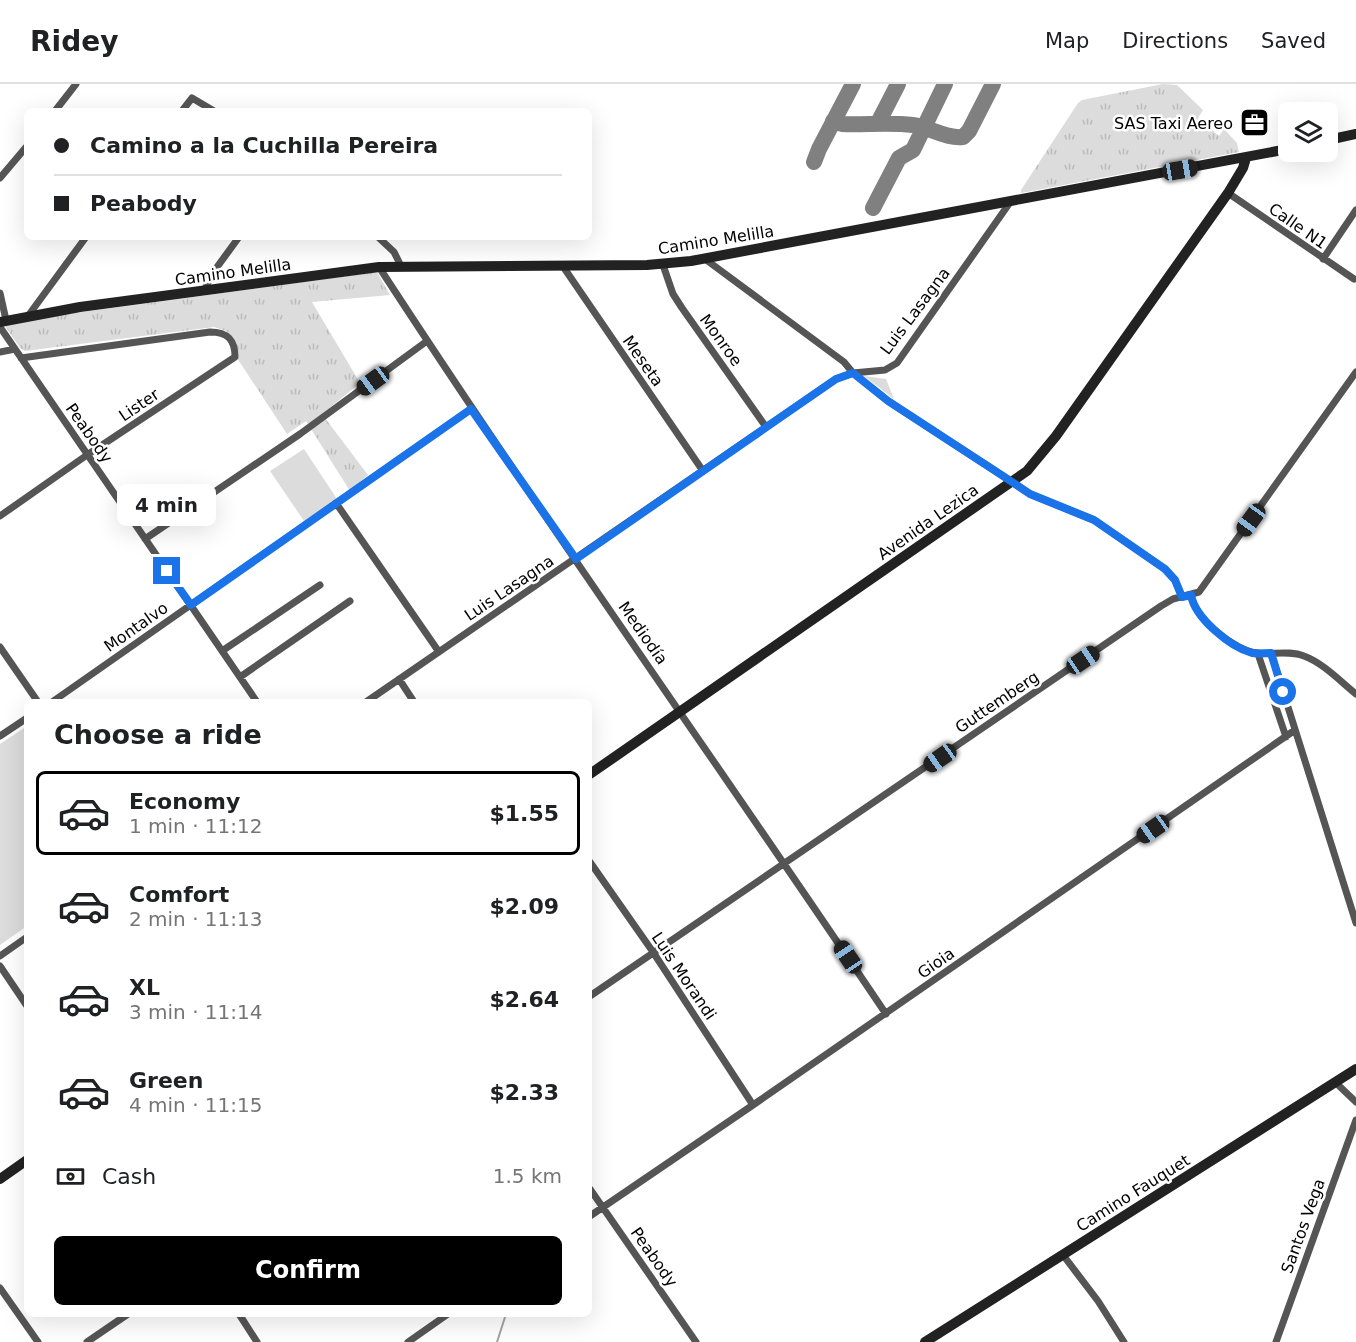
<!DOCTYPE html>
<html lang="en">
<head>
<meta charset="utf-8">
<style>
	body { margin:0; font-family:"DejaVu Sans",sans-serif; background:#f6f6f6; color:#202124; height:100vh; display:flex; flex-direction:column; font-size:22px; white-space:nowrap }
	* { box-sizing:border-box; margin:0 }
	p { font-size:20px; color:#757577 }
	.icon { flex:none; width:33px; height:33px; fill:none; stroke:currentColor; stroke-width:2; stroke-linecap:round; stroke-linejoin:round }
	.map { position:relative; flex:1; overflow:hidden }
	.sheet { position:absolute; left:24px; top:615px; width:568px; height:618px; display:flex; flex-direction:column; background:#fff; border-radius:9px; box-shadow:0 6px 24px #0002 }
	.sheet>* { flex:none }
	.hud { position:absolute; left:24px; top:24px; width:568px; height:132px; border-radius:9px; box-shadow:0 6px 24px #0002; display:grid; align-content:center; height:132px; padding:0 30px; background:#fff }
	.buttons { position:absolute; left:1278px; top:18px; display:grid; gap:12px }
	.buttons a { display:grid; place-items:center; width:60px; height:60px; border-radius:9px; background:#fff; box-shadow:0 6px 24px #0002; font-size:30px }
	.end { position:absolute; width:27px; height:27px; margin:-14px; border:8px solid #1a73e8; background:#fff; box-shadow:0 0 0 3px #fff }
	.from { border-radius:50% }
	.bubble { position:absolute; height:42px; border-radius:9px; background:#fff; box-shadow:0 6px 24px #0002; font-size:20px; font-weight:700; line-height:42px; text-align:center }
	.car { position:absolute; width:18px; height:36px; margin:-18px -9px; border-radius:8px; box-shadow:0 0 4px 2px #0007; background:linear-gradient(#222 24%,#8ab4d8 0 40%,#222 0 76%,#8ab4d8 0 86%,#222 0) }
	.hud b { display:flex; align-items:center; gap:21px; height:57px; font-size:22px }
	.hud b+b { border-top:2px solid #e0e0e0 }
	.hud i { width:15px; height:15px; background:#202124 }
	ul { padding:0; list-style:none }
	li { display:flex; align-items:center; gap:18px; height:84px; margin:0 12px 9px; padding:0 18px; border:3px solid transparent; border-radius:9px }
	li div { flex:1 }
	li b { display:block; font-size:22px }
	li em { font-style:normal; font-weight:700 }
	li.on { border-color:#000 }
	li>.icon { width:54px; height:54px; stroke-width:1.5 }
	h2 { padding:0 30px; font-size:27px; line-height:72px }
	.pay { display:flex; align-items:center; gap:15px; height:66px; padding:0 30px; font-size:22px }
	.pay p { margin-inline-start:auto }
	.primary-button { display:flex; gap:12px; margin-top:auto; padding:12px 30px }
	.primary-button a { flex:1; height:69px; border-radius:9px; background:#000; color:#fff; font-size:24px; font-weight:700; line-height:69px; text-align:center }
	header { display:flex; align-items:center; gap:36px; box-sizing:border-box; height:84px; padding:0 30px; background:#fff; border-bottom:2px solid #e0e0e0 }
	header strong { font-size:28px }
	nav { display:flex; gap:33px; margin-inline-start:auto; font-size:21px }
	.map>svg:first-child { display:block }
	.grass { fill:url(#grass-tufts) }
	.garden { fill:#dcdcdc }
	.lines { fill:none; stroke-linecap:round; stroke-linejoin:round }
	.stream { stroke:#a3a3a3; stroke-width:2 }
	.taxiway { stroke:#808080; stroke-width:16 }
	.street { stroke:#555; stroke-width:7 }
	.secondary { stroke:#222; stroke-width:10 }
	.route { stroke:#1a73e8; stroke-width:8 }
	.labels { text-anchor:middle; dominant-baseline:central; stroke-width:5; stroke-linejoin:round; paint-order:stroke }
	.poi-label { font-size:16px; fill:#000; stroke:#fff; text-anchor:end }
	.street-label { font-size:16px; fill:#000; stroke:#fff }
</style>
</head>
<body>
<header>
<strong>Ridey</strong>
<nav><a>Map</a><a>Directions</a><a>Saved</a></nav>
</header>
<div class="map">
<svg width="1356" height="1258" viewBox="0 0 1356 1258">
	<defs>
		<pattern id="grass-tufts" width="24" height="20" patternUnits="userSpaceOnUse" patternTransform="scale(1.5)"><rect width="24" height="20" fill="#dcdcdc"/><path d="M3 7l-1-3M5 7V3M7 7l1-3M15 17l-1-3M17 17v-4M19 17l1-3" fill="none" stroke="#bbb"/></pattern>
	</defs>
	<rect width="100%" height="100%" fill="#fff"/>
	<path class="grass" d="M1163 0 1177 1 1203 26 1198 34 1219 52 1224 45 1237 59 1239 68 1021 109V106L1078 19 1082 16Z
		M377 188 390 211 312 218 360 299 322 330 368 391 350 407 306 337 287 350 237 274 230 251 226 247 214 243 25 267 20 264 5 242 8 238Z
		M864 292 886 295 894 315Z"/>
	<path class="garden" d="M304 365 337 415 304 437 270 387Z
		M27 642V842L0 861V660Z"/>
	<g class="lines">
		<path class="stream" d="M497 1258 506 1230"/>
		<path class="taxiway" d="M833 37 842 40C865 41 889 38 913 41 929 43 946 55 963 53L969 47 993 0
			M878 39 898 0
			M814 78 819 65 853 0
			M873 124 899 74 913 66 945 0"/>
		<path class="street" d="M55 27 76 0
			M182 27 192 14 214 27
			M0 94 27 62
			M1228 109 1354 195
			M378 153 394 168 401 182
			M705 175 844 278 853 289 888 317 1003 392 1030 410 1094 436 1165 485 1175 496 1182 513
			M1323 175 1356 126
			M562 181 703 387
			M663 181 673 210 682 224 766 343
			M379 183C543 435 718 680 886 930
			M204 207 212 190 239 153
			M0 209 6 236
			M28 232 86 153
			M0 243 257 618
			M0 268 15 265
			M336 419 439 568
			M0 432 87 371 235 273C235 256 228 248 210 248L21 274
			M145 455 300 350 427 257
			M1191 511C1195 534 1234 567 1258 569 1272 571 1289 566 1304 572 1323 579 1340 597 1356 610
			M0 563 38 618
			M222 567 320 501
			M1271 569 1356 839
			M1258 570 1286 653
			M240 593 350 517
			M399 595 414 618
			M52 618 471 325
			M366 618 836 295 853 289 885 286 897 279 1011 117
			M0 652 27 634
			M590 778 653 868 753 1021
			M0 872 27 853
			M0 882 27 922
			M590 912 1161 522 1173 515 1199 508 1356 288
			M1335 998 1356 1018
			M590 1105 696 1258
			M590 1132 753 1021 1295 646
			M1063 1171 1098 1217 1124 1258
			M0 1204 38 1258
			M239 1230 257 1258
			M87 1258 128 1230
			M408 1258 448 1230
			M1276 1258 1356 1036"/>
		<path class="secondary" d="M1328 56 1356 50
			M0 238 80 223 379 183 647 181 691 177 1288 65
			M590 690 1027 387 1056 352 1228 109 1243 84 1246 74
			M0 1095 27 1076
			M925 1258 1356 985"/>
	</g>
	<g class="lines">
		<path class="route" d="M167 487 191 521 471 325 576 475 836 295 853 289 888 317 1003 392 1030 410 1094 436 1165 485 1175 496 1182 513 1191 511C1195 534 1230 563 1252 569 1258 570 1265 569 1271 569L1283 608"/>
	</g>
	<defs>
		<symbol id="office-square" viewBox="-11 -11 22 22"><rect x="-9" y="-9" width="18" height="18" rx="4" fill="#000" stroke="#fff"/><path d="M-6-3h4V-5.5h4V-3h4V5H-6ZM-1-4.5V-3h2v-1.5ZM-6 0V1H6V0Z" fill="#fff"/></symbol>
	</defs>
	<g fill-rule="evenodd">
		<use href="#office-square" x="1238" y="22" width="33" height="33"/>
	</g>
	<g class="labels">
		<g class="poi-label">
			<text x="1233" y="39">SAS Taxi Aereo</text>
		</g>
		<g class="street-label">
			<text transform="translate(1298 142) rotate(35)">Calle N1</text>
			<text transform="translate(716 156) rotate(-9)">Camino Melilla</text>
			<text transform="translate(233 188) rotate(-8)">Camino Melilla</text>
			<text transform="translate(915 227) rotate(-53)">Luis Lasagna</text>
			<text transform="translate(721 256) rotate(54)">Monroe</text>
			<text transform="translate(643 277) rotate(55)">Meseta</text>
			<text transform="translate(139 321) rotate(-34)">Lister</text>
			<text transform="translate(89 349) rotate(55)">Peabody</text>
			<text transform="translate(928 438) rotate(-35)">Avenida Lezica</text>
			<text transform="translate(509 504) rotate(-34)">Luis Lasagna</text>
			<text transform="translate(136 543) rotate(-35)">Montalvo</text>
			<text transform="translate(643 549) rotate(55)">Mediodía</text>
			<text transform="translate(997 618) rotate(-34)">Guttemberg</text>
			<text transform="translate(936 879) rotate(-35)">Gioia</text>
			<text transform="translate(684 892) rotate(56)">Luis Morandi</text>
			<text transform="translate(1133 1109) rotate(-32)">Camino Fauquet</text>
			<text transform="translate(1303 1142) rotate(-70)">Santos Vega</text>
			<text transform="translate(654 1173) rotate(55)">Peabody</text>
		</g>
	</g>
</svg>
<div class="buttons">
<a><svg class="icon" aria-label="layers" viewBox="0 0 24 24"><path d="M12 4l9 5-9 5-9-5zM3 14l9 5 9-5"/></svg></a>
</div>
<i class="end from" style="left:1283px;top:608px"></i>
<i class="end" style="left:167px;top:487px"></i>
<div class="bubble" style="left:117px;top:400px;width:99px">4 min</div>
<i class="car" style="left:1180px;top:86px;rotate:80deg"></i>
<i class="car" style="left:373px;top:297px;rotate:234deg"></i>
<i class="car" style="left:1251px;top:436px;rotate:216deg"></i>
<i class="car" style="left:1083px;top:576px;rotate:56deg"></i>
<i class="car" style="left:940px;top:674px;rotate:235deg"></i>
<i class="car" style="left:1153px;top:745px;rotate:235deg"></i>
<i class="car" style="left:848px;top:873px;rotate:326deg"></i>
<div class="hud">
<b><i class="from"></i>Camino a la Cuchilla Pereira</b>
<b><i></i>Peabody</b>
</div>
<section class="sheet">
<h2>Choose a ride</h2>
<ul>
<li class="on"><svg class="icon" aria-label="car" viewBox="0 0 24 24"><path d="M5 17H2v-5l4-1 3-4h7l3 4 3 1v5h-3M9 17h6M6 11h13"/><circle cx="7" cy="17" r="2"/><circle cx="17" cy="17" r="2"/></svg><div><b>Economy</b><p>1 min · 11:12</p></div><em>$1.55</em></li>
<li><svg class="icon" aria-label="car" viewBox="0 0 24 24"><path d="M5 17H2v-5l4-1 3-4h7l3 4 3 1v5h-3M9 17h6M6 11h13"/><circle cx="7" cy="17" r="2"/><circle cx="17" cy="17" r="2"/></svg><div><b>Comfort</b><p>2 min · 11:13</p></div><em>$2.09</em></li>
<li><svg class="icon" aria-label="car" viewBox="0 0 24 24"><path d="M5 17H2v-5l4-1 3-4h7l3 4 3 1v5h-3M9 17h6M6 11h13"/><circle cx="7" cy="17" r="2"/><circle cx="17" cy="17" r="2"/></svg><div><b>XL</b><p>3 min · 11:14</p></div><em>$2.64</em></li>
<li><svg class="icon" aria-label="car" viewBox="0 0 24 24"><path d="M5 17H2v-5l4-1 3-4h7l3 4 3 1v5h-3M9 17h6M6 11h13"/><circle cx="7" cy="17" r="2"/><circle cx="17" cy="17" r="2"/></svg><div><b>Green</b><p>4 min · 11:15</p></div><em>$2.33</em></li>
</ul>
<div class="pay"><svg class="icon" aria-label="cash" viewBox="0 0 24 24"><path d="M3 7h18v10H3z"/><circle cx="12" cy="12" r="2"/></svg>Cash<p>1.5 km</p></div>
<div class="primary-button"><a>Confirm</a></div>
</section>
</div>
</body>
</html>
